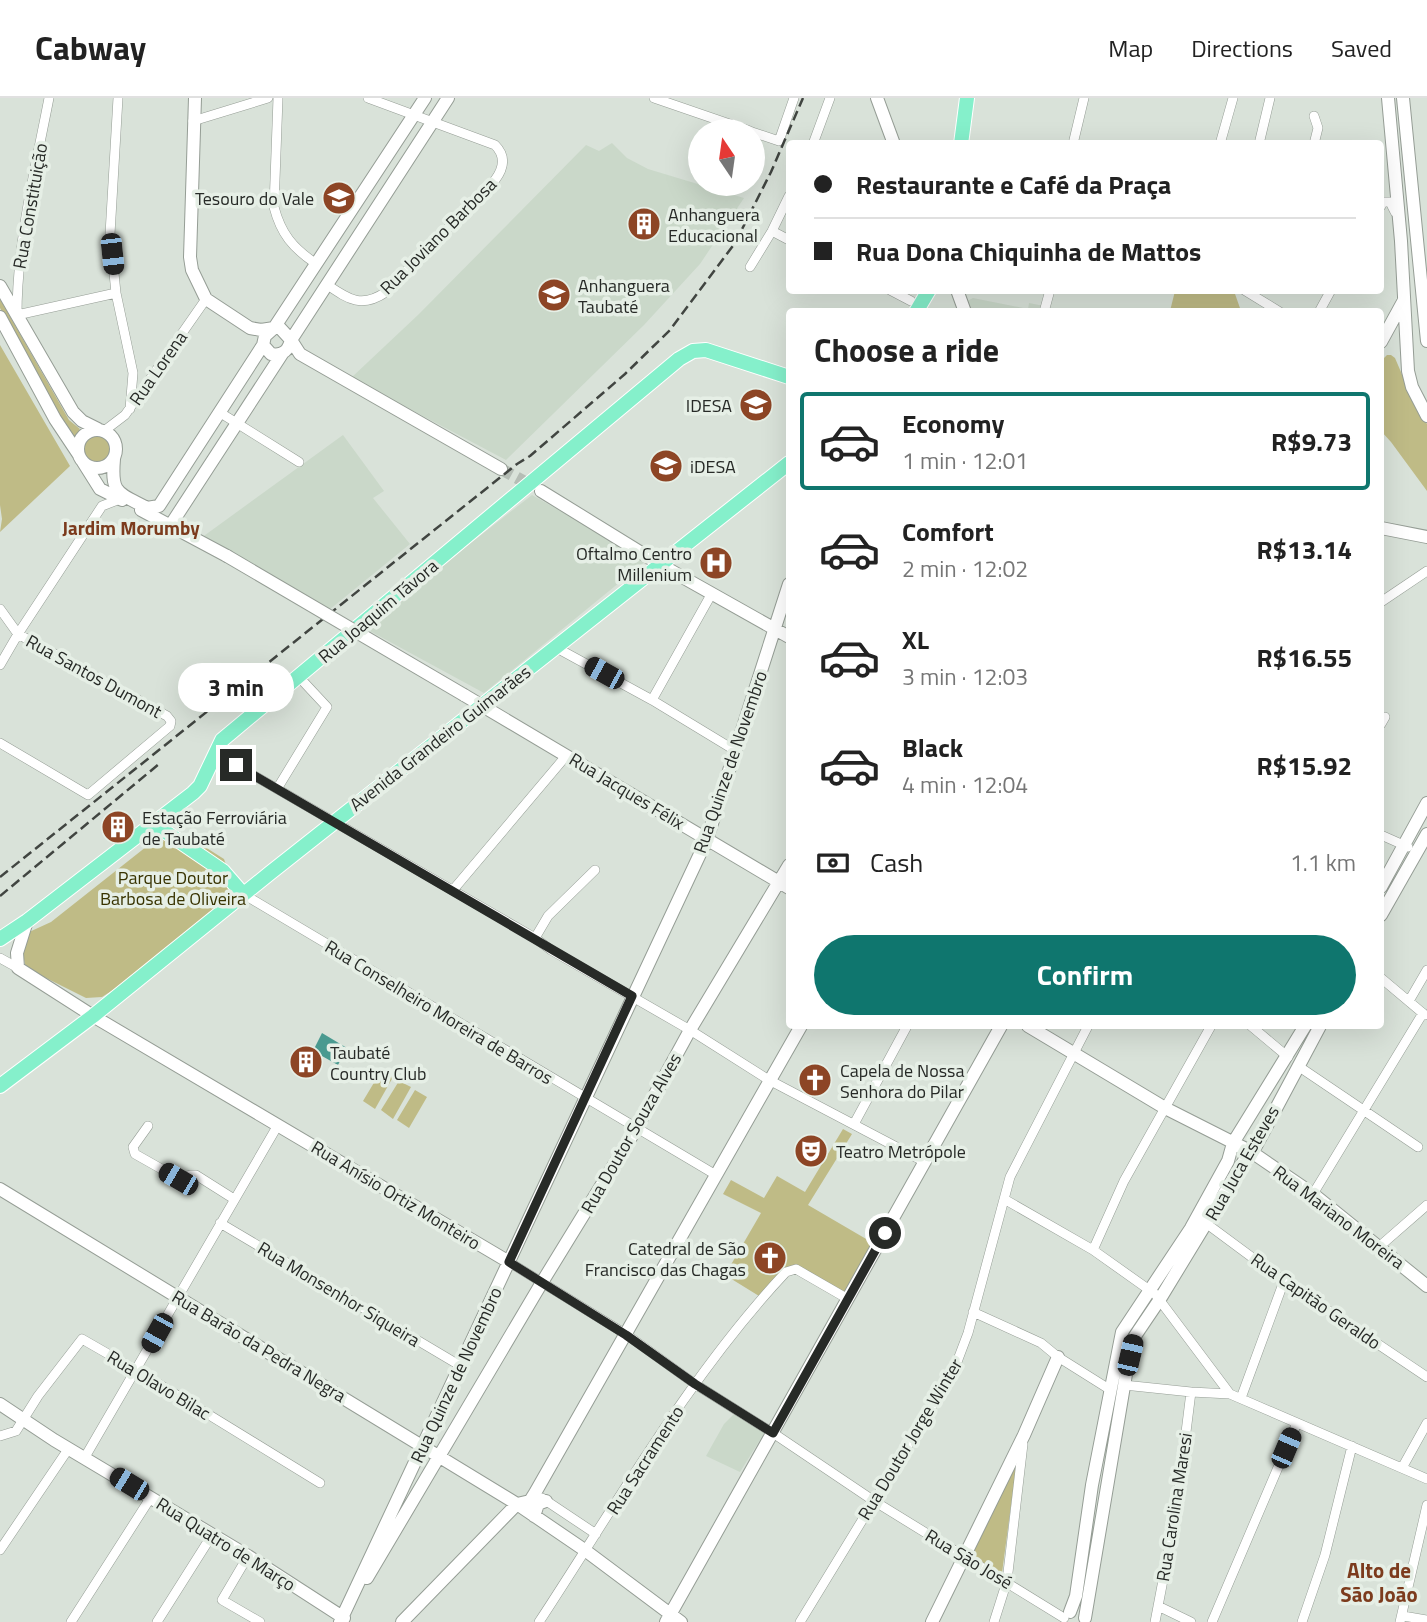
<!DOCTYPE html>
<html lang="en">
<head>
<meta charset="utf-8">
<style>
	body { margin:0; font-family:"Titillium Web",sans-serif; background:#f6f6f6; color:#222; height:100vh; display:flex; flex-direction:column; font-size:26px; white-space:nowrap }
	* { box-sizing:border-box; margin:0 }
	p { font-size:23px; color:#767676 }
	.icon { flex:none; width:38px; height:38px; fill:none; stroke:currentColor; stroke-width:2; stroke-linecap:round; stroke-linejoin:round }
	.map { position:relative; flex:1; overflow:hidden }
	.side { position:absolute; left:786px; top:210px; width:598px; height:721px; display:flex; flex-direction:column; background:#fff; border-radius:7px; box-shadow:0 7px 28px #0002 }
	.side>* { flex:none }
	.top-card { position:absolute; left:786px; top:42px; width:598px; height:154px; border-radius:7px; box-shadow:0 7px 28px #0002; display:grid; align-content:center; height:154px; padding:0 28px; background:#fff }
	.needle { width:46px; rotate:347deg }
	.controls { position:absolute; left:688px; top:21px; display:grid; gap:14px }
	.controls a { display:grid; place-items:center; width:77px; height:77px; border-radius:50%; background:#fff; box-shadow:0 7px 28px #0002; font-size:35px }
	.end { position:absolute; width:32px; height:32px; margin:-16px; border:9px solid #272a27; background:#fff; box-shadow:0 0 0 4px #fff }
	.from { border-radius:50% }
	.bubble { position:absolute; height:49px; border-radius:24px; background:#fff; box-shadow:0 7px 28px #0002; font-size:23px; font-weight:700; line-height:49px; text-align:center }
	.car { position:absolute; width:21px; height:42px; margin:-21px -10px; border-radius:9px; box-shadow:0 0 5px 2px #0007; background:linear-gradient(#222 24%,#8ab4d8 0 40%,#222 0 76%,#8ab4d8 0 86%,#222 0) }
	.top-card b { display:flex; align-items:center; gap:24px; height:66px; font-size:26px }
	.top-card b+b { border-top:2px solid #e0e0e0 }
	.top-card i { width:18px; height:18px; background:#222 }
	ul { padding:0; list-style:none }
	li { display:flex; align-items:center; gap:21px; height:98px; margin:0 14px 10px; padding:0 14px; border:4px solid transparent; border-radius:7px }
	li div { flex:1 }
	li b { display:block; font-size:26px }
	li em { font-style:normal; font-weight:700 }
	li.selected { border-color:#0f766e }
	li>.icon { width:63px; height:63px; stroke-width:1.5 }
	h2 { padding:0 28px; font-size:32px; line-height:84px }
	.pay { display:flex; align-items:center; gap:18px; height:77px; padding:0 28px; font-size:26px }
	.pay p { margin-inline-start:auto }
	.action { display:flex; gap:14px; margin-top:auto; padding:14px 28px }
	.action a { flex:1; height:80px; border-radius:42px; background:#0f766e; color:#fff; font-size:28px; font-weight:700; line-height:80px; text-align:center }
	header { display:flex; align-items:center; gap:42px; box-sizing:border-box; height:98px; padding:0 35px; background:#fff; border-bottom:2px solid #e0e0e0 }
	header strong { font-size:33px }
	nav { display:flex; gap:38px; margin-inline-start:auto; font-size:24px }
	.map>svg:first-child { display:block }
	.built { fill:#cad8c9 }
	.green { fill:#bfbb86 }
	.water { fill:#4a9a90 }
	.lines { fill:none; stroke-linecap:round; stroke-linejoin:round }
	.secondary-tunnel { stroke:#b5bdb5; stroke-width:12; stroke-dasharray:12 6; stroke-linecap:butt }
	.street-casing { stroke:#959d95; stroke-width:10 }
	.secondary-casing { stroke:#959d95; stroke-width:14 }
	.primary-casing { stroke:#fff; stroke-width:16 }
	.street { stroke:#fff; stroke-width:9 }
	.secondary { stroke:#fff; stroke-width:12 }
	.primary { stroke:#85f0cb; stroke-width:14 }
	.rail { stroke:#414541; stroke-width:2.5; stroke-dasharray:10 5; stroke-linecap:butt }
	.secondary-bridge-casing { stroke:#959d95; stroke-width:14; stroke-linecap:butt }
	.secondary-bridge { stroke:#fff; stroke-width:12 }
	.route { stroke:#272a27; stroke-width:9 }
	.labels { text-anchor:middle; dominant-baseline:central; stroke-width:7; stroke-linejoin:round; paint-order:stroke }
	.poi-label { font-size:18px; fill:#272a27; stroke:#e6efe6; text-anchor:start }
	.street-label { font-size:18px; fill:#272a27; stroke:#e6efe6 }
	.park-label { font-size:18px; fill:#383300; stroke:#e6efe6 }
	.neighbourhood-label { font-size:19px; font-weight:bold; fill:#7c3b1d; stroke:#e6efe6 }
	.quarter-label { font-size:21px; font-weight:bold; fill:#7c3b1d; stroke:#e6efe6 }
</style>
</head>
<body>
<header>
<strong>Cabway</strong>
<nav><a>Map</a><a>Directions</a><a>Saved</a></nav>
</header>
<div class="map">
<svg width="1427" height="1524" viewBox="0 0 1427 1524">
	<rect width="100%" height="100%" fill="#d9e2d9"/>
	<path class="built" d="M612 45 627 60 648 71 744 100 700 166 644 227 506 362 351 280 419 216 586 47 599 53Z
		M973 200 1028 211 1029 205 1044 208 1043 213H971L967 203Z
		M343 337 384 393 373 400 410 446 329 512 201 440Z
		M532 397 647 462 484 595 368 532 467 448Z
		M736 1314 765 1334 740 1374 706 1358 724 1326Z"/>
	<path class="green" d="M1175 193H1234L1241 213H1170Z
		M0 201 69 322 80 331 73 341 0 210Z
		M0 247 70 368 0 434 2 421 0 407Z
		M1387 257H1391L1395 260 1415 307 1427 326V393L1391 344 1381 333V263Z
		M81 350a17 17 0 1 1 34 0a17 17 0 1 1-34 0Z
		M162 734 186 737 224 761 236 796 124 885 102 899 86 900 26 870 21 849 27 835 51 824 151 745Z
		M381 973 393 979 375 1011 363 1003Z
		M399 983 411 989 393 1021 381 1012Z
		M415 992 427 999 409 1030 397 1022Z
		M843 1031 852 1036 808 1107 873 1145 844 1197 820 1182 786 1169 759 1198 725 1177 761 1115 723 1096 731 1082 764 1100 777 1078 805 1094Z
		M1017 1362 1002 1475 971 1458Z"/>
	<path class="water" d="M322 935 347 950 338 967 313 953Z"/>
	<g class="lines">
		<path class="secondary-tunnel" d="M501 371 534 389"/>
		<defs>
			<path id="street" d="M49 0C35 72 17 144 17 217L116 195
				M118 0 110 136 116 195 133 275 130 311
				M278 0 274 109C281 136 293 150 315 165
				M654 0 750 33
				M193 23 268 0
				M752 34 779 43 794 0
				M813 46 830 0
				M1073 46 1084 0
				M1220 46 1233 0
				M1259 46 1270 0
				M1314 46 1318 30 1314 18
				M1381 108 1383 104H1390L1395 114
				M772 133 789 142
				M750 169 772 133 789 98
				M326 186C348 201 361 211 386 194L495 82C504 70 506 58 495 47L368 0
				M890 192 911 203
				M1244 192 1280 214
				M1044 214 1050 192
				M1319 214 1331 192
				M219 314 299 364
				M104 333 125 317 206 201
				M1381 504 1427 473
				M0 511 18 536 167 618 171 623 170 628 88 697 0 645
				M555 549 652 602 736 653
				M0 567 18 536 102 408 120 401
				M652 602 712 495
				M1381 626 1385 619
				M213 662 236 667 535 840 551 852 690 932 769 982 925 1064
				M277 691 327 609 299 579
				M1381 737 1408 749
				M453 792 566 658
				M243 796 716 1077
				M535 840 548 818 595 772
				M0 860 18 870
				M1381 880 1425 917
				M1409 903 1427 872
				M1251 928 1288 959
				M1298 968 1418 1049
				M854 1026 907 928
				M148 1028 133 1049 135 1056 181 1082 190 1077H196L234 1101
				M1313 1096 1423 915
				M1004 1101 1093 1152 1155 1196 1230 1296 1427 1381
				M220 1125 459 1267
				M1207 1126 1284 1183 1427 1279
				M1380 1148 1427 1107
				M1093 1152 1124 1083 1211 928
				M509 1164 627 1237 695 1286 773 1335 874 1403 1064 1520
				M973 1214 1041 1245 1058 1259 1109 1291
				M1124 1287 1191 1294 1230 1296
				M1241 1300 1284 1183
				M0 1338 16 1333 38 1298 82 1241 136 1272 320 1385
				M85 1359 278 1027
				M1402 1370 1427 1325
				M542 1400 596 1436
				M0 1452 69 1350
				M248 1458 222 1502 260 1524
				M1158 1508 1191 1524
				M1403 1518 1427 1522
				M71 1524 151 1399
				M157 1524 212 1437
				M539 1524C616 1407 690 1276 786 1174L796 1171 848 1201
				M800 1524 954 1272 968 1235 1010 1079 1088 928
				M994 1524 1007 1483 1023 1346
				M1155 1524 1176 1414 1191 1294
				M1212 1524 1297 1325
				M1302 1524 1325 1457 1352 1348
				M1400 1524 1427 1407"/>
			<path id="secondary" d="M195 0 190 159 192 172 206 201 250 230 261 232 274 230 425 0
				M448 0 291 242 300 256 501 371
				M877 0 894 46
				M1388 0 1401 143 1408 273 1412 289 1427 318
				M1403 0 1427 243
				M0 188 73 314 82 323 98 331
				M957 192 965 214
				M0 219 55 321 79 357
				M1381 244 1404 202
				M78 351a19 19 0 1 1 38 0a19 19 0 1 1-38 0Z
				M114 361C111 396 117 394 147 410L159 408 263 247 265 238 274 230H280L291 242C288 253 283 258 271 256L263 247
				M83 364 100 391 122 402
				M541 393 661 467 789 539
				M141 412 227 458
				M170 428 282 256
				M1381 430 1427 439
				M464 597 789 790
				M1381 789 1427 705
				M1381 817 1427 736
				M27 823 17 855 18 870 93 918 509 1164
				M1028 928 1165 1010 1250 1053 1313 1096 1427 1188
				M0 1091 517 1406 586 1453 681 1524
				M0 1306 54 1342 248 1458 344 1520
				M517 1406 530 1403 535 1395 801 928
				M534 1418 538 1406 546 1403
				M367 1480 541 1186 636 1031 690 932 789 767
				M1070 1514 1076 1498 1092 1387 1122 1234 1191 1130 1228 1063 1233 1045 1305 928
				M1085 1520 1126 1276 1135 1238 1160 1201 1250 1053 1256 1048 1320 928
				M340 1524 707 741 789 486
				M402 1524 517 1406
				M666 1524 1001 928
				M932 1524 1024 1337 1058 1259"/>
			<path id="primary" d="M961 46 967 0
				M916 214 929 192
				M154 726 223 773 243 796
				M0 841 27 823 193 695 200 688 222 642 679 261 693 253 706 252 789 279
				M0 988 93 918 270 775 789 365"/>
		</defs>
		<use href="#street" class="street-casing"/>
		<use href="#secondary" class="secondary-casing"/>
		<use href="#primary" class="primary-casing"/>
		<use href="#street" class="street"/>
		<use href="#secondary" class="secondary"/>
		<use href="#primary" class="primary"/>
		<path class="rail" d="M0 779 517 366 530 358 625 276 670 232 735 145 771 74 803 0
			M0 798 159 666"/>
		<defs>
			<path id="secondary-bridge" d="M227 458 464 597"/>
		</defs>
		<use href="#secondary-bridge" class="secondary-bridge-casing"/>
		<use href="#secondary-bridge" class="secondary-bridge"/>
	</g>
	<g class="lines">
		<path class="route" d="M236 667 632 898 509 1164 626 1237 695 1286 773 1335 885 1135"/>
	</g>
	<defs>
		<symbol id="school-disc" viewBox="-11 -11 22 22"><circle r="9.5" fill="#8d4525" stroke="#e6efe6"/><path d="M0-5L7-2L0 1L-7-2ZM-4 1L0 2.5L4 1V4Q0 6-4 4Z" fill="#fff"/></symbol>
		<symbol id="building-disc" viewBox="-11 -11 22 22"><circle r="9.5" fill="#8d4525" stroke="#e6efe6"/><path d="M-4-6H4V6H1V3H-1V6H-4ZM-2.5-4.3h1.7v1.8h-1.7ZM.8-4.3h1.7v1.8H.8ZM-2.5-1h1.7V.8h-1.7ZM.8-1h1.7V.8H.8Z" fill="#fff"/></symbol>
		<symbol id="university-disc" viewBox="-11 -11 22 22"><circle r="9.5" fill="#8d4525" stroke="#e6efe6"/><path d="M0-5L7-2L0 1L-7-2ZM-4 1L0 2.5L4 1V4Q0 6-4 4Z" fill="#fff"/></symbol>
		<symbol id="hospital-disc" viewBox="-11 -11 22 22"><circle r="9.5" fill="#8d4525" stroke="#e6efe6"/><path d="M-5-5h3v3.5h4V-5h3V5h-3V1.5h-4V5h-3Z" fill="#fff"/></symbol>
		<symbol id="church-disc" viewBox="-11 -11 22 22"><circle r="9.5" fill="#8d4525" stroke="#e6efe6"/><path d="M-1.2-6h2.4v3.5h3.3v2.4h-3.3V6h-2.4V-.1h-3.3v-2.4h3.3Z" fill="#fff"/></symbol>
		<symbol id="theatre-disc" viewBox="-11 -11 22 22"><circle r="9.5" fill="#8d4525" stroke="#e6efe6"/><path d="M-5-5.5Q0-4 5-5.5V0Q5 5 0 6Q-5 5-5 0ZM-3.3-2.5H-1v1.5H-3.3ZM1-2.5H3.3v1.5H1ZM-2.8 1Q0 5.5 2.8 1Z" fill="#fff"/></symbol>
	</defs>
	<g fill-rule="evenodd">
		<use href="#school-disc" x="320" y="81" width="38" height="38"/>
		<use href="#building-disc" x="625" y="107" width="38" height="38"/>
		<use href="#university-disc" x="535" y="178" width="38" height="38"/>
		<use href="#school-disc" x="737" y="288" width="38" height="38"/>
		<use href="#school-disc" x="647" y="349" width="38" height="38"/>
		<use href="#hospital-disc" x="697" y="446" width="38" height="38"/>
		<use href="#building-disc" x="99" y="710" width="38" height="38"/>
		<use href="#building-disc" x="287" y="945" width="38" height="38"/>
		<use href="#church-disc" x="796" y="963" width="38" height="38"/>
		<use href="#theatre-disc" x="792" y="1034" width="38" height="38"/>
		<use href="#church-disc" x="751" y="1141" width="38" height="38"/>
	</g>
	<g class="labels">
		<g class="poi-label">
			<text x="314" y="100" text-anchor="end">Tesouro do Vale</text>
			<text x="668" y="116">Anhanguera<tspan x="668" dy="21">Educacional</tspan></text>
			<text x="578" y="187">Anhanguera<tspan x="578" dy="21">Taubaté</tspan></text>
			<text x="732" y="307" text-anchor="end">IDESA</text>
			<text x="690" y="368">iDESA</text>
			<text x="692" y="455" text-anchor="end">Oftalmo Centro<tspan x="692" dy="21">Millenium</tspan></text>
			<text x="142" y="719">Estação Ferroviária<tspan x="142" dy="21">de Taubaté</tspan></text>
			<text x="330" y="954">Taubaté<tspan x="330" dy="21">Country Club</tspan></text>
			<text x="840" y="972">Capela de Nossa<tspan x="840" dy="21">Senhora do Pilar</tspan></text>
			<text x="836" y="1053">Teatro Metrópole</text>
			<text x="746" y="1150" text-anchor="end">Catedral de São<tspan x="746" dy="21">Francisco das Chagas</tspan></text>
		</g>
		<g class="street-label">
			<text transform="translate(30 108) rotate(-80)">Rua Constituição</text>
			<text transform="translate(438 138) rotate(-45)">Rua Joviano Barbosa</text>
			<text transform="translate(158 270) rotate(-55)">Rua Lorena</text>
			<text transform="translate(378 513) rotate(-40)">Rua Joaquim Távora</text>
			<text transform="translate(94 578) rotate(29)">Rua Santos Dumont</text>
			<text transform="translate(440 640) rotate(-38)">Avenida Grandeiro Guimarães</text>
			<text transform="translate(730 664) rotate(-71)">Rua Quinze de Novembro</text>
			<text transform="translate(627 693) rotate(31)">Rua Jacques Félix</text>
			<text transform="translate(439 914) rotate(31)">Rua Conselheiro Moreira de Barros</text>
			<text transform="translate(631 1035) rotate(-60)">Rua Doutor Souza Alves</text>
			<text transform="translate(1242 1065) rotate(-60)">Rua Juca Esteves</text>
			<text transform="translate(396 1097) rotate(31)">Rua Anísio Ortiz Monteiro</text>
			<text transform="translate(1339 1119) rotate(37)">Rua Mariano Moreira</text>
			<text transform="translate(339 1196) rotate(31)">Rua Monsenhor Siqueira</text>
			<text transform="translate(1316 1203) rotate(35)">Rua Capitão Geraldo</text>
			<text transform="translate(259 1248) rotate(31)">Rua Barão da Pedra Negra</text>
			<text transform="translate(456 1277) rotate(-65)">Rua Quinze de Novembro</text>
			<text transform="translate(159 1287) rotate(31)">Rua Olavo Bilac</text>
			<text transform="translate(910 1341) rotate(-59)">Rua Doutor Jorge Winter</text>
			<text transform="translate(645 1362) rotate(-57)">Rua Sacramento</text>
			<text transform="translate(1174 1409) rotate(-81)">Rua Carolina Maresi</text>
			<text transform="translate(226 1446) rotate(32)">Rua Quatro de Março</text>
			<text transform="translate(969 1461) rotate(31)">Rua São José</text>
		</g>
		<g class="park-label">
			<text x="173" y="779">Parque Doutor<tspan x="173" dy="21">Barbosa de Oliveira</tspan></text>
		</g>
		<g class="neighbourhood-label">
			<text x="131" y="429">Jardim Morumby</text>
		</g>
		<g class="quarter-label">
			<text x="1379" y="1472">Alto de<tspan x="1379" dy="24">São João</tspan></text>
		</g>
	</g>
</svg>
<div class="controls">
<a><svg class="needle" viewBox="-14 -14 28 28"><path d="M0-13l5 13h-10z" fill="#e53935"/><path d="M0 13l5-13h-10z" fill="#767676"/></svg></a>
</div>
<i class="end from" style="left:885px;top:1135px"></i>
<i class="end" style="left:236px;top:667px"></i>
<div class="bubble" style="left:178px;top:565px;width:116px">3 min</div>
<i class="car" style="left:112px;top:156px;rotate:174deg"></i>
<i class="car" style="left:604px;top:575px;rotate:299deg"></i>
<i class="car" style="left:178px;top:1081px;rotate:300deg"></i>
<i class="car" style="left:157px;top:1235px;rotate:209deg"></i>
<i class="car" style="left:1130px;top:1257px;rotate:13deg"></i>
<i class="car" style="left:1286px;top:1350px;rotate:23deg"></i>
<i class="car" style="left:129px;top:1386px;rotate:301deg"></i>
<div class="top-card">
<b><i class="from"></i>Restaurante e Café da Praça</b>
<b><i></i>Rua Dona Chiquinha de Mattos</b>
</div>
<section class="side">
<h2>Choose a ride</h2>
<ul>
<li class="selected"><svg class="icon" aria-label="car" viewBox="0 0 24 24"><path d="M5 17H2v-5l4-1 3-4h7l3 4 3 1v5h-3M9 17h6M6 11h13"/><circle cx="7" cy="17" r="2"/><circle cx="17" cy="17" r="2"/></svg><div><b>Economy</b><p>1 min · 12:01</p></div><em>R$9.73</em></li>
<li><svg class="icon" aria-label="car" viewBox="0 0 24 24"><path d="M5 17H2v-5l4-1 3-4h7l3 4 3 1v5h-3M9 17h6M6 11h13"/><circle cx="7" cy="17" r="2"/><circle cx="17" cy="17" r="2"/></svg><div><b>Comfort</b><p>2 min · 12:02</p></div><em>R$13.14</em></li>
<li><svg class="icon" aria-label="car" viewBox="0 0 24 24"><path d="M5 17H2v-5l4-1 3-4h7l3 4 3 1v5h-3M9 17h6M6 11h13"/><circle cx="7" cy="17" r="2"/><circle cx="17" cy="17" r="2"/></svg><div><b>XL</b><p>3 min · 12:03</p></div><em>R$16.55</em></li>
<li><svg class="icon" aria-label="car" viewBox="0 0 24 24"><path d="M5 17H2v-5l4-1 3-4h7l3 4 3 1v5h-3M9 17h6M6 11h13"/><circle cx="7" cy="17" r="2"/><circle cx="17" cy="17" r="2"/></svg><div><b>Black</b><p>4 min · 12:04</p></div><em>R$15.92</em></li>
</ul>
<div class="pay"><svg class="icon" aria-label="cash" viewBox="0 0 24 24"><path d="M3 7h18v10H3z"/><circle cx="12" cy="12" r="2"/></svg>Cash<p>1.1 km</p></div>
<div class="action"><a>Confirm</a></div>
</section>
</div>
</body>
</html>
